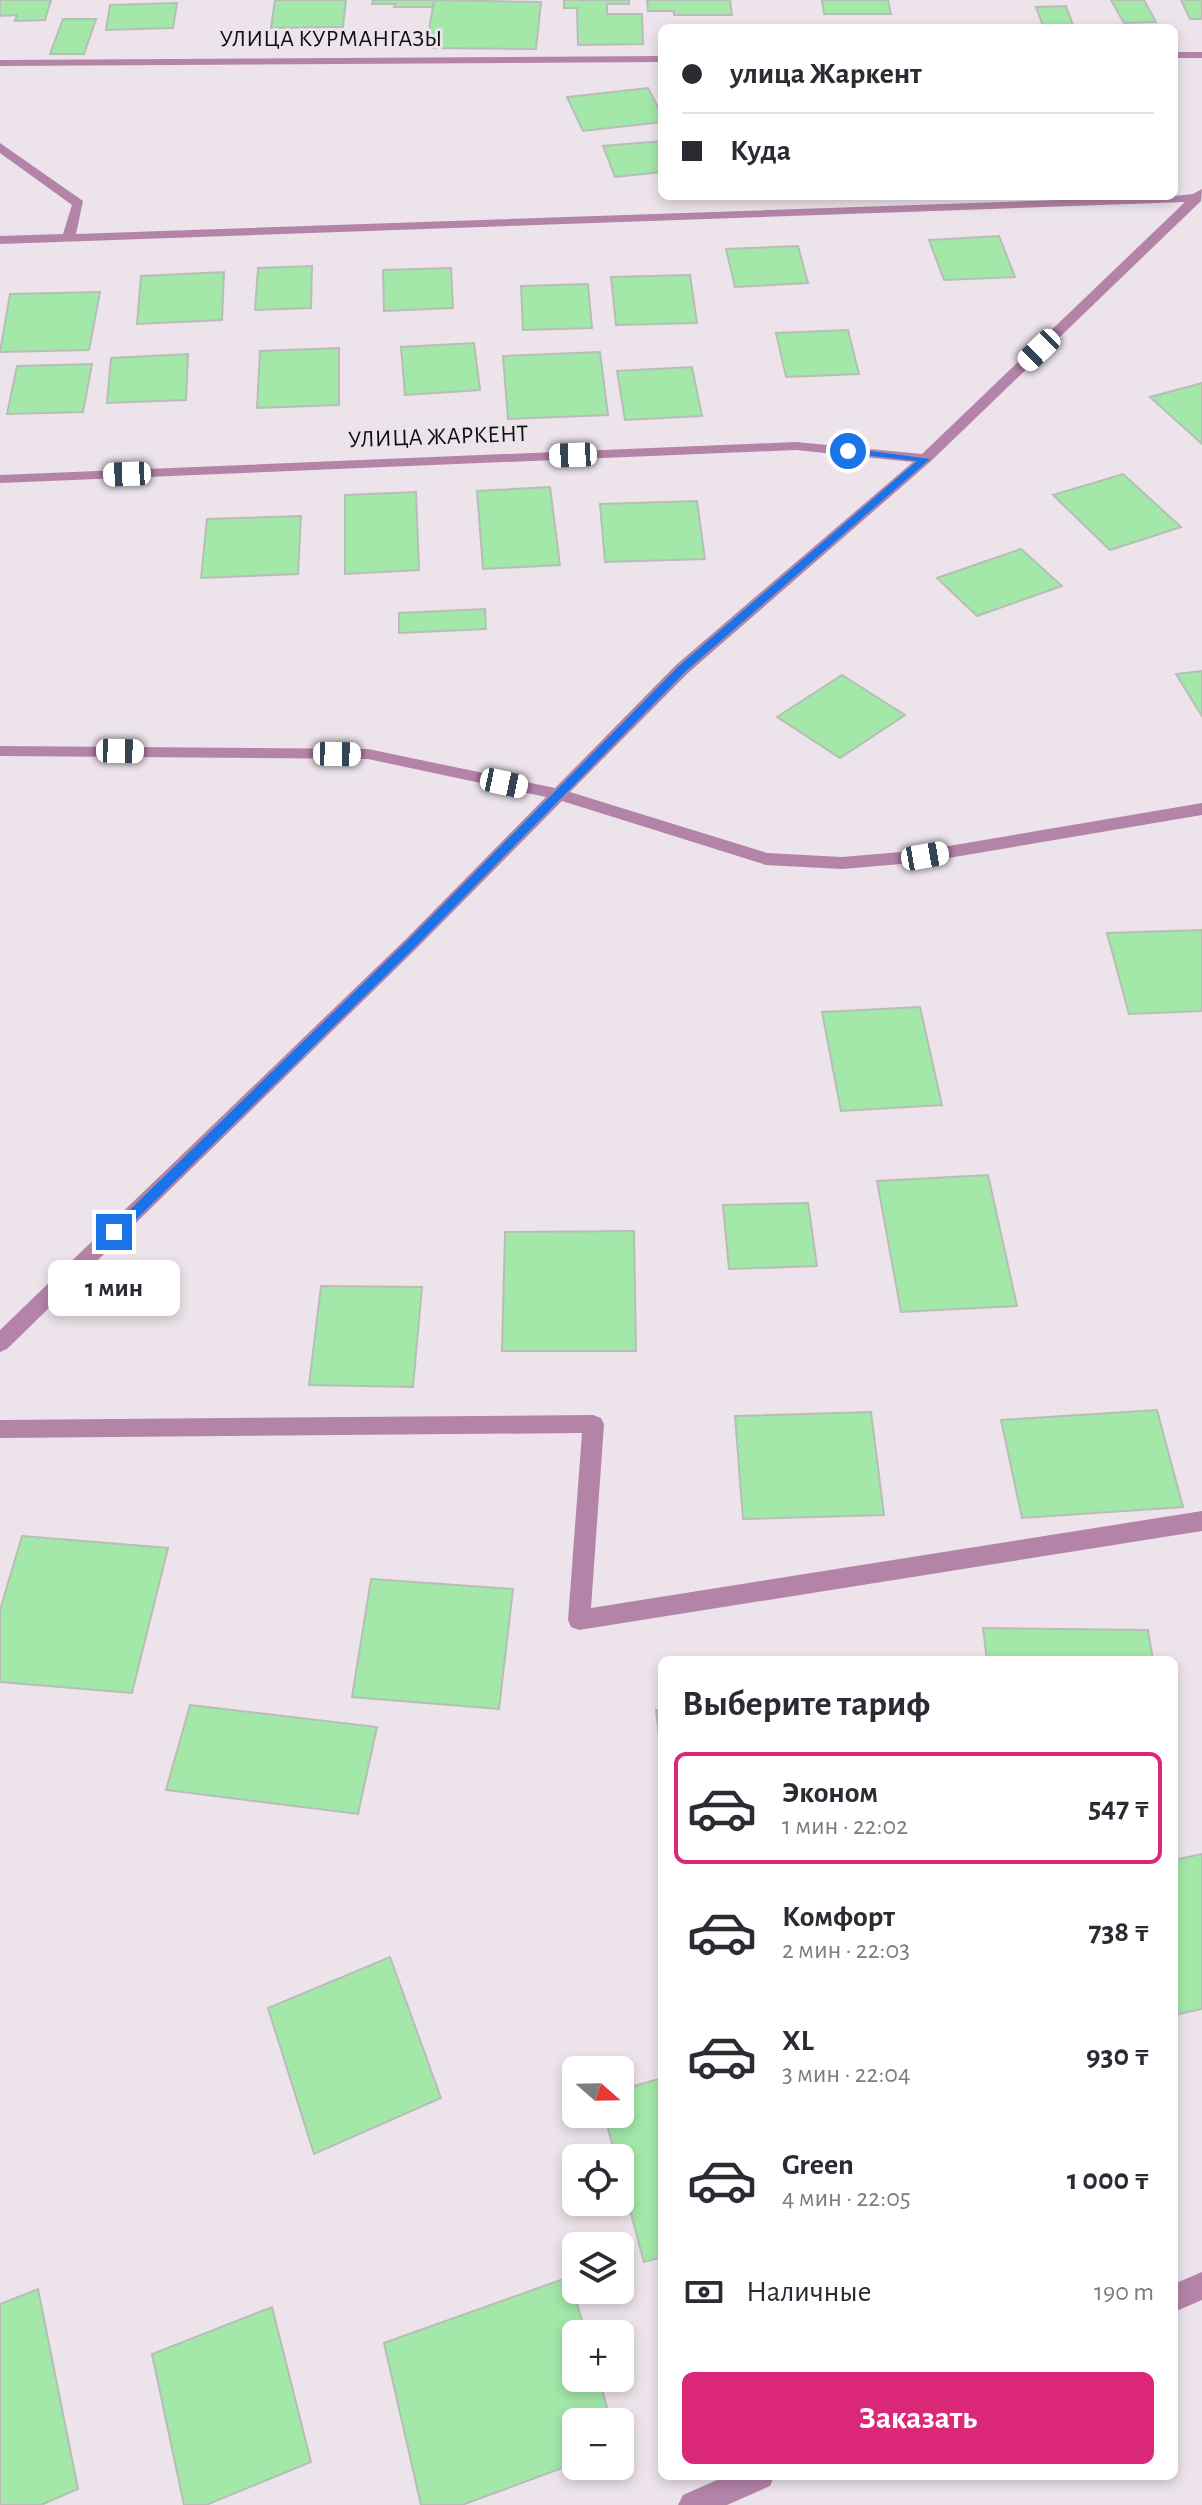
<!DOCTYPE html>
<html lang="ru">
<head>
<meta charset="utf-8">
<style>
	body { margin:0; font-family:"Alegreya Sans",sans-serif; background:#f2f2f3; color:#2b2b33; height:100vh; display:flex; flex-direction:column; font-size:30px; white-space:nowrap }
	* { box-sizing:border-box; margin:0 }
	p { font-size:26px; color:#7c7c81 }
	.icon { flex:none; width:44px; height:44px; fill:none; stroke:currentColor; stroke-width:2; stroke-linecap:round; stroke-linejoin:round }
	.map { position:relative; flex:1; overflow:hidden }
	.panel { position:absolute; left:658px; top:1656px; width:520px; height:824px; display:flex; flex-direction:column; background:#fff; border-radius:12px; box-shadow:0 4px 12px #0003 }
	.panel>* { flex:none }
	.banner { position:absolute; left:658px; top:24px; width:520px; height:176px; border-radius:12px; box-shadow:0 4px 12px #0003; display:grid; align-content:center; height:176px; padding:0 24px; background:#fff }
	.needle { width:52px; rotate:110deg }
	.fabs { position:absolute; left:562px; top:2056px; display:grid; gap:16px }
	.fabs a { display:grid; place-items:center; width:72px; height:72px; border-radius:12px; background:#fff; box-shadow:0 4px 12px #0003; font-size:40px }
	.end { position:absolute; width:36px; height:36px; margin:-18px; border:10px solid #1a73e8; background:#fff; box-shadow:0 0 0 4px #fff }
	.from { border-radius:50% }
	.bubble { position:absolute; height:56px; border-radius:12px; background:#fff; box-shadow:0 4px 12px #0003; font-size:26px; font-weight:600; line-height:56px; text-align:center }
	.car { position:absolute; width:24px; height:48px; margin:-24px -12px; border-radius:10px; box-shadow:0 0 6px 2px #0007; background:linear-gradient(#fff 24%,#345 0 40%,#fff 0 76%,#345 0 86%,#fff 0) }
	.banner b { display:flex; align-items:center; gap:28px; height:76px; font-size:30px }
	.banner b+b { border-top:2px solid #e1e1e2 }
	.banner i { width:20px; height:20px; background:#2b2b33 }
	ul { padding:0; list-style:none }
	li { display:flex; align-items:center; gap:24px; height:112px; margin:0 16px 12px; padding:0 8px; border:4px solid transparent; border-radius:12px }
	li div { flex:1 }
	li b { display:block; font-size:30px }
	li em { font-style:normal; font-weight:600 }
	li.current { border-color:#db2777 }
	li>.icon { width:72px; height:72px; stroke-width:1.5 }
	h2 { padding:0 24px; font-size:36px; line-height:96px }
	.pay { display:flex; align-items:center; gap:20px; height:88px; padding:0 24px; font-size:30px }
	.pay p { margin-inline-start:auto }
	.button { display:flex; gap:16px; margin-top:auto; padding:16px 24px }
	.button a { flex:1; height:92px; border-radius:12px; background:#db2777; color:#fff; font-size:32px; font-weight:600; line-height:92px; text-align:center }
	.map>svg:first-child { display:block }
	.building { fill:#a3e7a9; stroke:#b7beb8; stroke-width:2 }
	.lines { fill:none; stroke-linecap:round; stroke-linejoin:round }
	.minor { fill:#b484a8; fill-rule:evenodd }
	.route { fill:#1a73e8 }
	.labels { text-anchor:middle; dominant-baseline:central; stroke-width:6; stroke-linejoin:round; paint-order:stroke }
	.far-street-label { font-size:24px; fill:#110f10; stroke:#ece4ea }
</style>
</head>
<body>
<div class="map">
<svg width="1202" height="2505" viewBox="0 0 1202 2505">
	<rect width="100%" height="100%" fill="#ece4ea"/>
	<path class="building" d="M0 0H51L45 20 15 21 17 15 0 16Z
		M275 0H346L343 27 271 28Z
		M373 0H434L433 7H394L395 4H372Z
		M434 0 541 2 536 49 426 48Z
		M564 0H629V4H607V14H642L643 44 578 45 577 8H564Z
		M647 0H730L732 15H674V11H648Z
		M822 0H888L891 14H824Z
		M1111 0H1144L1156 22 1124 23Z
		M1181 0H1202V19H1190Z
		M177 3 173 28 106 30 110 5Z
		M1066 6 1073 25 1043 26 1036 7Z
		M63 19H96L84 54H50Z
		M648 88 662 115V122L583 131 567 97Z
		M662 141V172L615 177 603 146Z
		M999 236 1015 277 944 280 929 240Z
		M798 246 808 283 735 287 726 249Z
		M312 266 311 308 255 310 258 268Z
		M451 268 453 308 384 311 383 270Z
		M224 272 222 320 137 324 141 276Z
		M690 275 697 323 616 325 611 277Z
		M588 284 592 328 523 330 521 286Z
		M100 292 89 350 0 352 10 294Z
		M848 330 859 374 786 377 776 333Z
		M474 343 480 390 405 395 401 347Z
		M339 348V405L257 408 260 351Z
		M600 352 608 415 508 419 503 356Z
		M188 354 186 400 107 403 111 358Z
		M92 364 83 412 7 414 17 366Z
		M692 367 702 416 625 420 617 371Z
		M1202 383V444L1150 397Z
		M1123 474 1181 527 1110 550 1053 495Z
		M550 487 560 565 483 569 477 491Z
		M416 492 419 570 345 574V495Z
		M697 501 705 559 605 562 600 504Z
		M301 516 298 574 201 578 207 519Z
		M1021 549 1062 586 977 616 937 578Z
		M485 609 486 629 399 633V613Z
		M1202 671V716L1176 674Z
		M842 675 905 715 840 758 777 717Z
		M1202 930V1011L1129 1014 1107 933Z
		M920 1007 942 1105 841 1111 822 1012Z
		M988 1175 1017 1306 901 1312 877 1181Z
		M808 1203 817 1266 729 1269 723 1205Z
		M634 1231 636 1351H502L505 1232Z
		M321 1286 422 1287 413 1387 309 1385Z
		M1157 1410 1183 1507 1022 1518 1001 1420Z
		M871 1412 884 1515 743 1519 735 1416Z
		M22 1536 168 1548 132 1693 0 1682V1610Z
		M371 1579 513 1589 499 1709 352 1697Z
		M983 1628 1148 1630 1153 1660H987Z
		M190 1705 377 1727 358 1814 166 1790Z
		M656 1710H662V1762Z
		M1202 1854V2009L1174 2015V1860Z
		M390 1957 441 2098 314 2154 268 2008Z
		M662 2078V2257L644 2262 620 2173V2158H616L604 2114H620V2090Z
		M569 2277 586 2334H576V2378H599L611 2422H576V2463L462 2505H421L384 2343Z
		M38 2289 78 2489 41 2505H0V2304Z
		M272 2307 311 2462 206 2505H184L152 2354Z"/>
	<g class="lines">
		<path class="minor" d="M1174 52H1202V58H1174Z
			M662 56V62L0 66V60Z
			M0 143 83 201 76 234 1174 196 1193 194 1202 189 1201 201 930 462 688 673 570 792 767 853 842 857 925 850 1202 803V815L925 862 842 869 766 865 562 801 418 947 7 1349 0 1352V1330L406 939 546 797 368 759 0 756V746L368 749 555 788 676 665 913 462 796 450 0 483V475L796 442 922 454 1185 202 0 244V236L63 234 72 205 0 153Z
			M593 1415 601 1418 604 1424 591 1608 1202 1511V1531L579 1630 571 1627 568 1620 582 1433 0 1438V1420Z
			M1202 2272V2300L1174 2312V2284Z
			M726 2476H774L770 2486 727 2505H678L683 2495Z"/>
	</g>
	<path class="route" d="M848 448 930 459 686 671 416 946 119 1236H110V1229L408 940 679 666 917 461 845 453Z"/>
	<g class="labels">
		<g class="far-street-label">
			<text x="331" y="39">УЛИЦА КУРМАНГАЗЫ</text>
			<text transform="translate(438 437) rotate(-2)">УЛИЦА ЖАРКЕНТ</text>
		</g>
	</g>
</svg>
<div class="fabs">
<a><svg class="needle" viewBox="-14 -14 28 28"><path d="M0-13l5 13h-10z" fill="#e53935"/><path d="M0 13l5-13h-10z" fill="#7c7c81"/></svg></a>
<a><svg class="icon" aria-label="locate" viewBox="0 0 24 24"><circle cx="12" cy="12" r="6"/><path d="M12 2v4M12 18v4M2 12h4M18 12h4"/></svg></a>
<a><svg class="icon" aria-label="layers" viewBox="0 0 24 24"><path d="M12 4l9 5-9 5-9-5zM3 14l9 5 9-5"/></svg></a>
<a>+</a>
<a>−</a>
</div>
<i class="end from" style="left:848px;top:451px"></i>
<i class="end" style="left:114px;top:1232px"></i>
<div class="bubble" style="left:48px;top:1260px;width:132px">1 мин</div>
<i class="car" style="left:1039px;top:350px;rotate:226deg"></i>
<i class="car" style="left:573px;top:455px;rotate:268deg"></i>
<i class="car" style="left:127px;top:474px;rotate:268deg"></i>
<i class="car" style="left:120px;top:751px;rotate:91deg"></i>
<i class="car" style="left:337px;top:754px;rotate:91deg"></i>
<i class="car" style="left:504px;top:783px;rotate:102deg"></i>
<i class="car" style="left:925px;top:856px;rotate:80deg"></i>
<div class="banner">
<b><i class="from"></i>улица Жаркент</b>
<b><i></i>Куда</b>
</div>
<section class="panel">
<h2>Выберите тариф</h2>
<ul>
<li class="current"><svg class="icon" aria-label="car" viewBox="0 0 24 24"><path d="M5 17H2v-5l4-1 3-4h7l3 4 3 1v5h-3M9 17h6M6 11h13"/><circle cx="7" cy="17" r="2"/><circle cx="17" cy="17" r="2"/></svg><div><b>Эконом</b><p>1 мин · 22:02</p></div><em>547 ₸</em></li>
<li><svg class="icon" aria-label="car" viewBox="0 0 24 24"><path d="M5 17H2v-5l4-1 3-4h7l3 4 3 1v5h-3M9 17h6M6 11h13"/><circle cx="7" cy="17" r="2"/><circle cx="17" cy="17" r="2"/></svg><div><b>Комфорт</b><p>2 мин · 22:03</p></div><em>738 ₸</em></li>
<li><svg class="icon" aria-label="car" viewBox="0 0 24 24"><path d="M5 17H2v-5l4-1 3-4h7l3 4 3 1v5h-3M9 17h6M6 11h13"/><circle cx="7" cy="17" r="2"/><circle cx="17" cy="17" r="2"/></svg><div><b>XL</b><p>3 мин · 22:04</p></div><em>930 ₸</em></li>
<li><svg class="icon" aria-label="car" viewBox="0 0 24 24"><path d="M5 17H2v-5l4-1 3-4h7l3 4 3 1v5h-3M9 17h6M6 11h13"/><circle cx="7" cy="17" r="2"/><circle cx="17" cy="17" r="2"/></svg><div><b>Green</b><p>4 мин · 22:05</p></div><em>1 000 ₸</em></li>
</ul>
<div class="pay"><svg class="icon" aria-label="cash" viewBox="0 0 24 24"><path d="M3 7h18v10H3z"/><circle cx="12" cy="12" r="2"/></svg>Наличные<p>190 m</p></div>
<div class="button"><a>Заказать</a></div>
</section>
</div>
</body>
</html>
